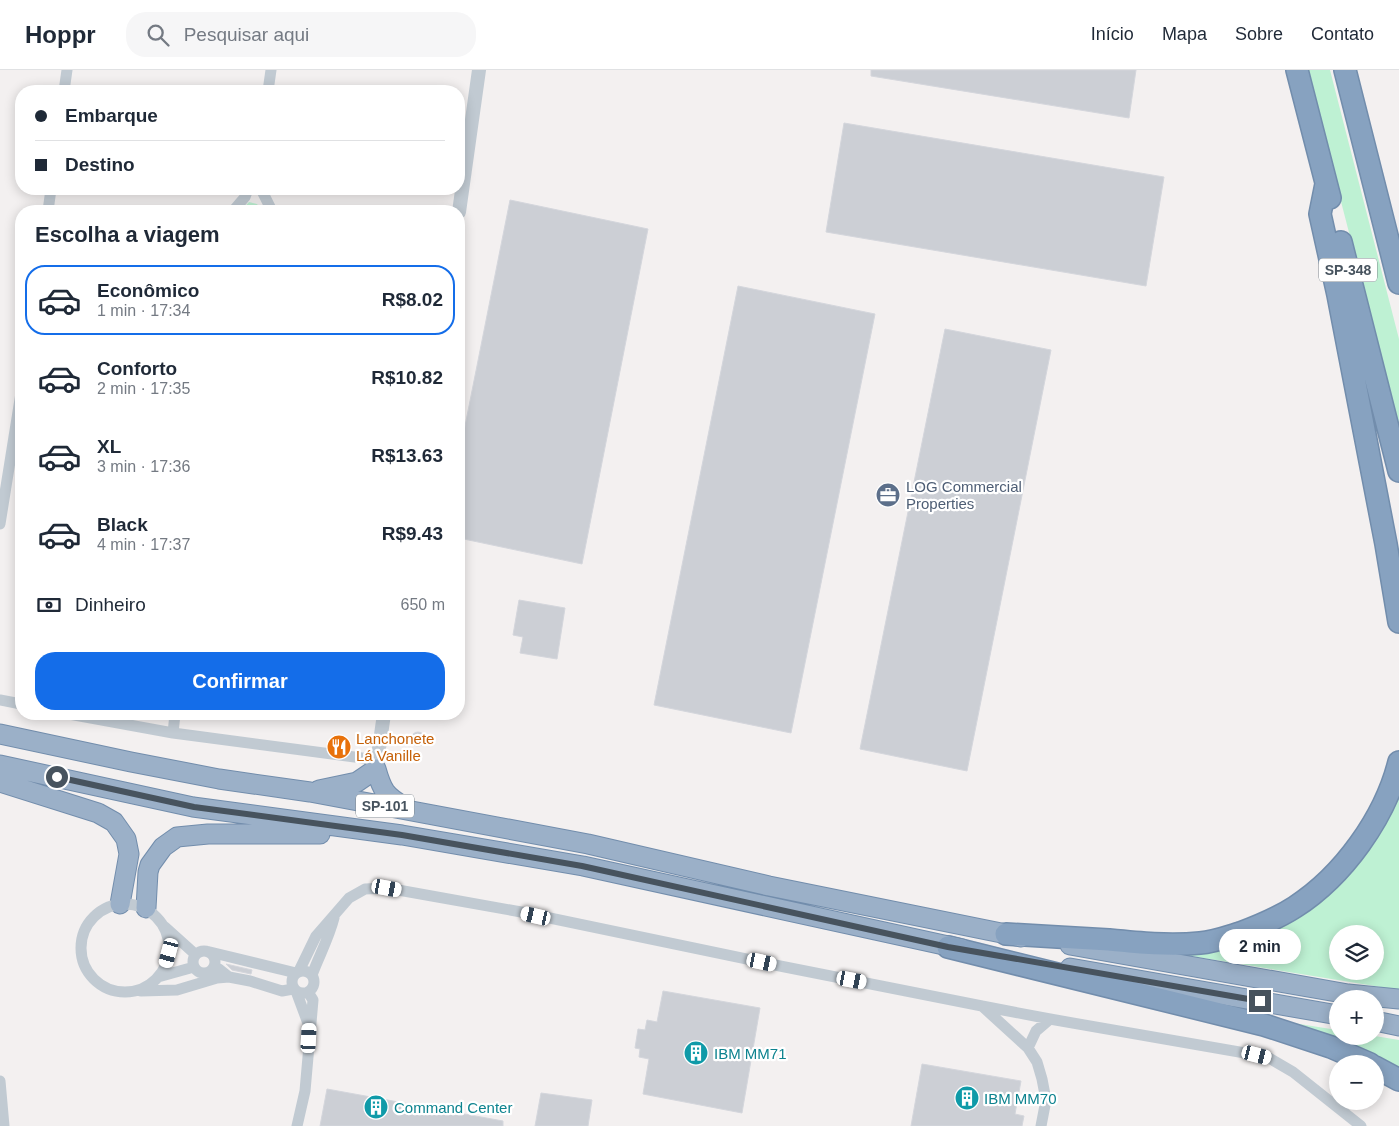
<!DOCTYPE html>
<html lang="pt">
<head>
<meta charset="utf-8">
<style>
	body { margin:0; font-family:Arial,sans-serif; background:#f6f6f7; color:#1f2937; height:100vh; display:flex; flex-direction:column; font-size:19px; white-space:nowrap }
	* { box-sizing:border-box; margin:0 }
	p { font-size:16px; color:#747a83 }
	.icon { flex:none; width:28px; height:28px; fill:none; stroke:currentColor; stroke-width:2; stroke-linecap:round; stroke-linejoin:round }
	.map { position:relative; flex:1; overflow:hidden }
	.panel { position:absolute; left:15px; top:135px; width:450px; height:515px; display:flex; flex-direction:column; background:#fff; border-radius:20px; box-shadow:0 2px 12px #0003 }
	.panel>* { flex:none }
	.guide { position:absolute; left:15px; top:15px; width:450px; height:110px; border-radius:20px; box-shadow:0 2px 12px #0003; display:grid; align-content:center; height:110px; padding:0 20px; background:#fff }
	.tools { position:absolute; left:1329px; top:855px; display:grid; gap:10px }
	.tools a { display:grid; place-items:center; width:55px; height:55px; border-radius:50%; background:#fff; box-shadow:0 2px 12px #0003; font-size:25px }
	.end { position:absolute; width:22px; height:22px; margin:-11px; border:6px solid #47535e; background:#fff; box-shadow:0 0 0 2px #fff }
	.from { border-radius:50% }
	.bubble { position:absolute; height:35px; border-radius:18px; background:#fff; box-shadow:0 2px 12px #0003; font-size:16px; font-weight:700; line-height:35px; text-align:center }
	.car { position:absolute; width:15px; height:30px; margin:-15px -8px; border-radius:6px; box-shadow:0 0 4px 1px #0007; background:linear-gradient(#fff 24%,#345 0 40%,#fff 0 76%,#345 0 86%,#fff 0) }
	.guide b { display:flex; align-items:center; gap:18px; height:48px; font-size:19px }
	.guide b+b { border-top:1px solid #e0e1e3 }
	.guide i { width:12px; height:12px; background:#1f2937 }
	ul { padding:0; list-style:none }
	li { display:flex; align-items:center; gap:15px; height:70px; margin:0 10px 8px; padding:0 10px; border:2px solid transparent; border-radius:20px }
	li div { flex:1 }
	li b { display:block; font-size:19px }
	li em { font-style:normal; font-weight:700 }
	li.on { border-color:#146de9 }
	li>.icon { width:45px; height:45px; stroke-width:1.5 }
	h2 { padding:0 20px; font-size:22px; line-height:60px }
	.pay { display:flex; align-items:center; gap:12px; height:55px; padding:0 20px; font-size:19px }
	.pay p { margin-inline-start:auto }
	.action { display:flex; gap:10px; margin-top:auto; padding:10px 20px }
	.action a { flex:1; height:58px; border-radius:20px; background:#146de9; color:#fff; font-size:20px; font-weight:700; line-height:58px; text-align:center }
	header { display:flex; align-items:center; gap:30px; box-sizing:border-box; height:70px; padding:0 25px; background:#fff; border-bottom:1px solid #e0e1e3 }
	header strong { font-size:24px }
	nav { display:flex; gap:28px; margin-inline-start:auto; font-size:18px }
	.search { width:350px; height:45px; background:#f6f6f7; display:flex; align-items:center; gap:12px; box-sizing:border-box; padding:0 18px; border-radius:20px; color:#747a83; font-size:19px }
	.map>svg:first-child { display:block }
	.green { fill:#bef1d3; fill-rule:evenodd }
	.building { fill:#cccfd5; stroke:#d4d6dc }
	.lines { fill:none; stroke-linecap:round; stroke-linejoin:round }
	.trunk-casing { stroke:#728dac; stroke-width:21 }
	.motorway-casing { stroke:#728dac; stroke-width:24 }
	.minor { stroke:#c1cad2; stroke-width:11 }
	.tertiary { stroke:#c1cad2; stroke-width:14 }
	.trunk { stroke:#9bb0c8; stroke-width:19 }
	.motorway { stroke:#87a2c0; stroke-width:21 }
	.route { stroke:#47535e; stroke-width:6 }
	.labels { text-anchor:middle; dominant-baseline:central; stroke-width:4.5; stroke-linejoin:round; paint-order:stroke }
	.shield { fill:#fff; stroke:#7e878e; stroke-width:1 }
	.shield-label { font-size:14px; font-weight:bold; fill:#47535e }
	.service-label { font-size:15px; fill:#4e5e75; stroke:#fff; text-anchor:start }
	.food-label { font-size:15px; fill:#c56008; stroke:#fff; text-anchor:start }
	.culture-label { font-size:15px; fill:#0d838f; stroke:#fff; text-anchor:start }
</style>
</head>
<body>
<header>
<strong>Hoppr</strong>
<div class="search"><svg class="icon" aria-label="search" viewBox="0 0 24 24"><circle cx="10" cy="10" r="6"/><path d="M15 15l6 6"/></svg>Pesquisar aqui</div>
<nav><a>Início</a><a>Mapa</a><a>Sobre</a><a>Contato</a></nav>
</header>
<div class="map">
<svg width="1399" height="1056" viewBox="0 0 1399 1056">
	<rect width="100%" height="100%" fill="#f3f0f0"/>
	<path class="green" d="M1307 0H1330L1399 269V356Z
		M249 132 257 134 262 141H241Z
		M1399 712V920L1179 884 1282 851ZM1338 864H1375V901H1338Z
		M1268 949 1337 960 1338 966H1375L1399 970V1004Z"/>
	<path class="building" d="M871 0H1136L1129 48 871 6Z
		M844 53 1164 107 1146 216 826 162Z
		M510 130 648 159 582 494 459 468V386Z
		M738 216 875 244 791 663 654 635Z
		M945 259 1051 280 967 701 860 679Z
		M519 530 565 538 557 589 520 583 523 567 513 565Z
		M411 669a7 7 0 1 1 14 0a7 7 0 1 1-14 0Z
		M226 894 252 900 251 904 232 900Z
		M663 921 760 938 742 1043 643 1024 649 989 639 987 640 979 635 978 638 959 645 960 647 950 657 952Z
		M922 994 1021 1011 1015 1044 1024 1046 1022 1056H911Z
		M327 1019 503 1051V1056H320Z
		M541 1023 592 1030 588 1056H535Z"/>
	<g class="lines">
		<defs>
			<path id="trunk" d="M0 664 131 692 219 709 310 722 588 774 769 816 1021 867
				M0 695 193 737 402 765 583 796 962 879
				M0 712 98 743 114 752 126 769 129 784 120 834
				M319 720 357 712 376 699C382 720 385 726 405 737
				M146 838 148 802 150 795 163 777 177 767 208 764H320
				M1070 875 1348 924 1399 929
				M1070 898 1338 945
				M1375 951 1399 956"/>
			<path id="motorway" d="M1297 0 1330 128
				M1345 0 1399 213
				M1326 114 1320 144 1338 225 1386 474 1399 552
				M1341 172 1399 401
				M1006 864C1040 866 1075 868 1109 870 1139 873 1169 876 1200 873 1213 872 1227 867 1240 863 1259 856 1278 848 1295 837 1343 806 1385 748 1399 692
				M948 877 1264 955 1331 977 1370 994
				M1375 997 1399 1010"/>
		</defs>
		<use href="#trunk" class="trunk-casing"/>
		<use href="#motorway" class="motorway-casing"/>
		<path class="minor" d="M64 21 67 0
			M268 21 271 0
			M261 119 272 141
			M48 141 51 119
			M233 141 245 127 248 119
			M0 454 21 323
			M0 630 21 634
			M69 644 173 663 377 690
			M173 663 175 644
			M81 878a44 44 0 1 1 88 0a44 44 0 1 1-88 0Z
			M165 857 195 884
			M193 892a11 11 0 1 1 22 0a11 11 0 1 1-22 0Z
			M210 882 296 903
			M292 912a11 11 0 1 1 22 0a11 11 0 1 1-22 0Z
			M299 901 316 866 349 828 365 819 387 818 521 842 780 896 982 936 1028 978 1037 992 1042 1009 1046 1030 1041 1056
			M210 902 219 899 229 907 250 911 282 921 293 919
			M312 905C319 886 329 868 334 848
			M158 907 194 897
			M141 921 177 920 217 908 229 907
			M296 921 309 956
			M982 936 1050 949 1245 983 1269 988 1293 1002 1361 1056
			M1028 978 1036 961 1050 949
			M0 1011 4 1056
			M297 1056 305 1021 313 930 308 922"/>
		<path class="tertiary" d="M459 142 479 0
			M376 699 384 644"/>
		<use href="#trunk" class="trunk"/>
		<use href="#motorway" class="motorway"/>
	</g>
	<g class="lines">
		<path class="route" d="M57 707 194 737 402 765 582 796 948 877 1260 931"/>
	</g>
	<defs>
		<symbol id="office-disc" viewBox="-11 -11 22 22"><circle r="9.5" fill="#5c6f8a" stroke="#fff"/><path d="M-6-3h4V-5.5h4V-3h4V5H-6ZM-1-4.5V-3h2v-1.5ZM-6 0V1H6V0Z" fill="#fff"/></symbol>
		<symbol id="restaurant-disc" viewBox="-11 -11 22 22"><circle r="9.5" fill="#e8710a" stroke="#fff"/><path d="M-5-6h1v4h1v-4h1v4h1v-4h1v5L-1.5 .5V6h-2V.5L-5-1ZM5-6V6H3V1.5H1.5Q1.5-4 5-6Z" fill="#fff"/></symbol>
		<symbol id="building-disc" viewBox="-11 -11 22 22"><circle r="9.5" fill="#0f9aa8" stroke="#fff"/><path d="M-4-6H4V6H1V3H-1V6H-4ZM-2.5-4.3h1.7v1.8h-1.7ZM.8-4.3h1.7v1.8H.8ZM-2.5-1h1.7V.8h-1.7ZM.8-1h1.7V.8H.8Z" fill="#fff"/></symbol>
	</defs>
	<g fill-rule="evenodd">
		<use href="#office-disc" x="874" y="411" width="28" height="28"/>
		<use href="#restaurant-disc" x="325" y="663" width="28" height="28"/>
		<use href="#building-disc" x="682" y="969" width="28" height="28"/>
		<use href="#building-disc" x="953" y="1014" width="28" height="28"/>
		<use href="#building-disc" x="362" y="1023" width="28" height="28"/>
	</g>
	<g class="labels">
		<g class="shield">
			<rect x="1319" y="188.5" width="58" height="23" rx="4"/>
			<rect x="356" y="724.5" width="58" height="23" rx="4"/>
		</g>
		<g class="shield-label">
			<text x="1348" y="200">SP-348</text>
			<text x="385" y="736">SP-101</text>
		</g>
		<g class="service-label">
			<text x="906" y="416">LOG Commercial<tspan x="906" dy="17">Properties</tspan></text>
		</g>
		<g class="food-label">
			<text x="356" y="668">Lanchonete<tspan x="356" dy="17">Lá Vanille</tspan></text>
		</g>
		<g class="culture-label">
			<text x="714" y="983">IBM MM71</text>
			<text x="984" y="1028">IBM MM70</text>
			<text x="394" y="1037">Command Center</text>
		</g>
	</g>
</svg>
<div class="tools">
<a><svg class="icon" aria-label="layers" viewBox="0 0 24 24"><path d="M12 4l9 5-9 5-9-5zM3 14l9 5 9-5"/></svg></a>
<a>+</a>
<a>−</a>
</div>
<i class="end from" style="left:57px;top:707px"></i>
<i class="end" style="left:1260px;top:931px"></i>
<div class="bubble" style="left:1219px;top:859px;width:82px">2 min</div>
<i class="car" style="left:387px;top:818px;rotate:100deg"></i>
<i class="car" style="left:536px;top:846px;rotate:283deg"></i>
<i class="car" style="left:169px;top:883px;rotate:195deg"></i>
<i class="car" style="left:762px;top:892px;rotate:102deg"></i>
<i class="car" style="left:852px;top:910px;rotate:101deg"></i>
<i class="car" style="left:309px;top:968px;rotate:3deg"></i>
<i class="car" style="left:1257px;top:985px;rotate:104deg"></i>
<div class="guide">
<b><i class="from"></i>Embarque</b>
<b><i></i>Destino</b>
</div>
<section class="panel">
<h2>Escolha a viagem</h2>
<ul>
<li class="on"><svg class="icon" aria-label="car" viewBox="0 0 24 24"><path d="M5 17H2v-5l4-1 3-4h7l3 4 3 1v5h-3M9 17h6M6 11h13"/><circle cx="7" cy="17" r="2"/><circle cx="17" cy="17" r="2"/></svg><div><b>Econômico</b><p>1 min · 17:34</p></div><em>R$8.02</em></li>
<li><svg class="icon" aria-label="car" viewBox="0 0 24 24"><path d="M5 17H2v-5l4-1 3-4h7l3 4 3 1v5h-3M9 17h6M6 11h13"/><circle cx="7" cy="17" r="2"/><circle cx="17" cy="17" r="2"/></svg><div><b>Conforto</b><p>2 min · 17:35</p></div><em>R$10.82</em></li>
<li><svg class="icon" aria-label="car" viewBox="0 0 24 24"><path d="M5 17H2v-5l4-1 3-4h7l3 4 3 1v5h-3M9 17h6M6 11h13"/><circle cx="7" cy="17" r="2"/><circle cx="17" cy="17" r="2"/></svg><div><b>XL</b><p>3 min · 17:36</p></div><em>R$13.63</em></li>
<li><svg class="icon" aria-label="car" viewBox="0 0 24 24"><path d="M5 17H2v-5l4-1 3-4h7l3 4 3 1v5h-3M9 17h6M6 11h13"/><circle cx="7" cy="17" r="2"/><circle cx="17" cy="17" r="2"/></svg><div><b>Black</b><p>4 min · 17:37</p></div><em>R$9.43</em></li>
</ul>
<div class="pay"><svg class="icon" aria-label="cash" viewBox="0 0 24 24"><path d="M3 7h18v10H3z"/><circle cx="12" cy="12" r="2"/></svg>Dinheiro<p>650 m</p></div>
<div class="action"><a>Confirmar</a></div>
</section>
</div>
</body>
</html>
